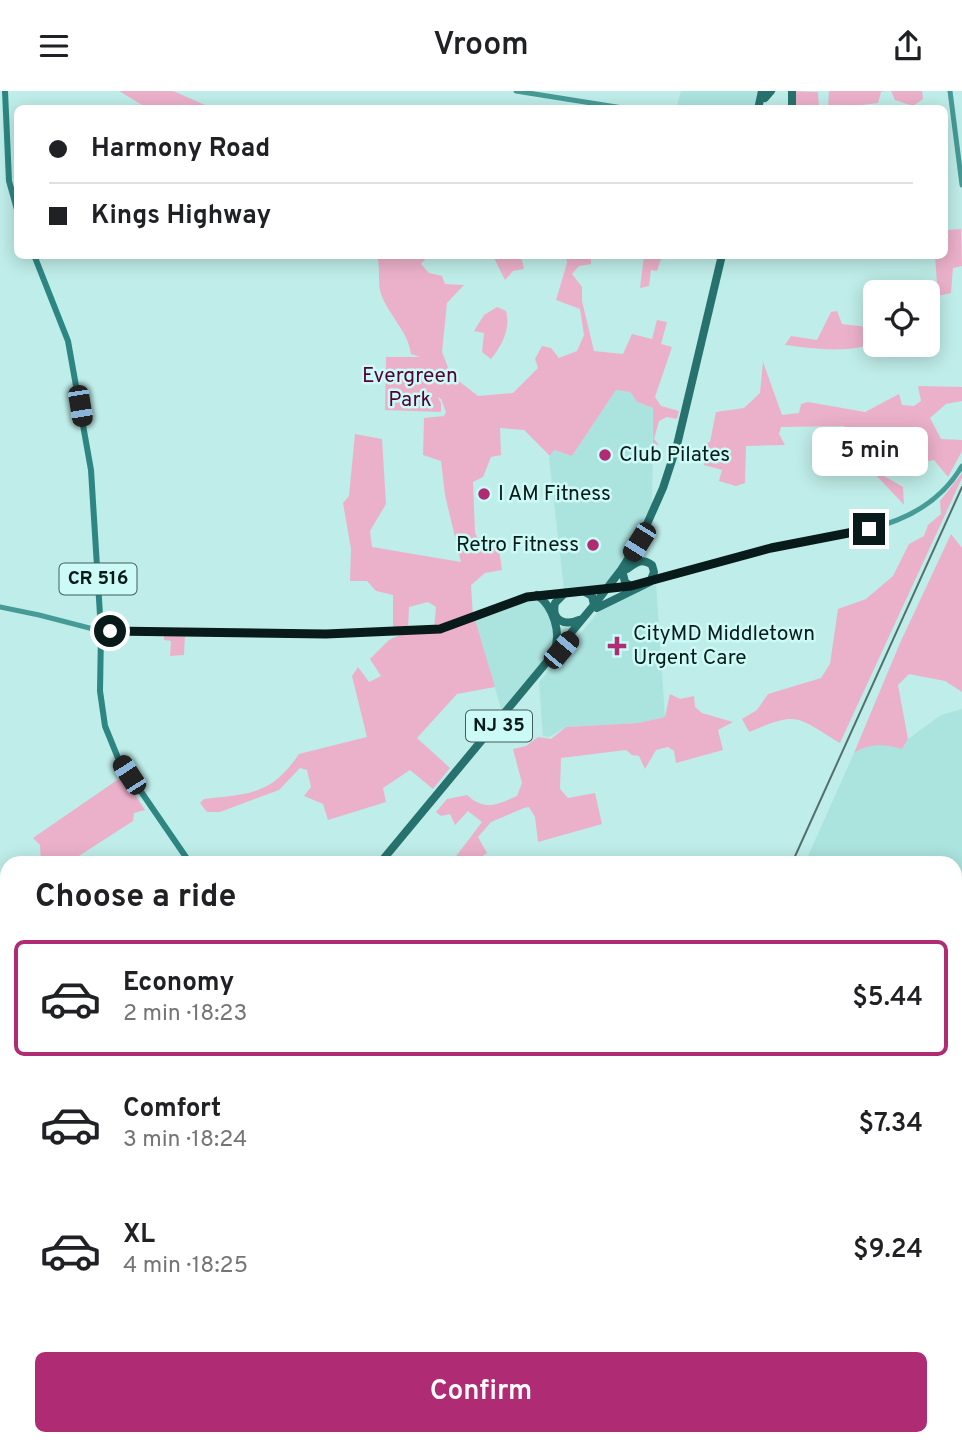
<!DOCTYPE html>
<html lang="en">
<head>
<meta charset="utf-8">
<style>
	body { margin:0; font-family:Overpass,sans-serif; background:#f6f6f6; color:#202124; height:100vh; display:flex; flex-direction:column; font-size:26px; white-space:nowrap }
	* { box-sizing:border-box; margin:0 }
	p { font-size:23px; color:#757577 }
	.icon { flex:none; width:38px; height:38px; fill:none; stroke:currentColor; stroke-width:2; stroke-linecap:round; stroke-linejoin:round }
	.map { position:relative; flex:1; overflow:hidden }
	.sheet { position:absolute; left:0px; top:765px; width:962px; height:590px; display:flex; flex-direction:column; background:#fff; border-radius:21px 21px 0 0; box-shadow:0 4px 18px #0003 }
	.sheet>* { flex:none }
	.hud { position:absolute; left:14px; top:14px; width:934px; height:154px; border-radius:10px; box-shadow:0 4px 18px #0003; display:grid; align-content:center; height:154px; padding:0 35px; background:#fff }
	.buttons { position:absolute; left:863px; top:189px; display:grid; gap:14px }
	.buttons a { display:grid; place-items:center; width:77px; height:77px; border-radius:10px; background:#fff; box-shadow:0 4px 18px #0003; font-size:35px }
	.end { position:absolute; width:32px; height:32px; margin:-16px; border:9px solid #081a19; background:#fff; box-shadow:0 0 0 4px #fff }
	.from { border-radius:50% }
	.bubble { position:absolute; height:49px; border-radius:10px; background:#fff; box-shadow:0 4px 18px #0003; font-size:23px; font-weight:600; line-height:49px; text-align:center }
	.car { position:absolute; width:21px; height:42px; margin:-21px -10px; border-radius:9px; box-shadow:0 0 5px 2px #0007; background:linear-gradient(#222 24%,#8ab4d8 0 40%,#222 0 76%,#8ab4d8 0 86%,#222 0) }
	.hud b { display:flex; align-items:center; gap:24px; height:66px; font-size:26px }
	.hud b+b { border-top:2px solid #e0e0e0 }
	.hud i { width:18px; height:18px; background:#202124 }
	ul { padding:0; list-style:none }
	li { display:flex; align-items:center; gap:21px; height:116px; margin:0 14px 10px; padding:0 21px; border:4px solid transparent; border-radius:10px }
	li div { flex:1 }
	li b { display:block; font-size:26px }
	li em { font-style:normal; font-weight:600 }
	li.on { border-color:#af2b74 }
	li>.icon { width:63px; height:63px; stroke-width:1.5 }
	h2 { padding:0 35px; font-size:32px; line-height:84px }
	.primary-button { display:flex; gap:14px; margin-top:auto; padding:14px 35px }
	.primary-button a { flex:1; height:80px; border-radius:10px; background:#af2b74; color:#fff; font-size:28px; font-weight:600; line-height:80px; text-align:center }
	header { display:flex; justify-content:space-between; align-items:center; height:91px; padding:0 35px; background:#fff; font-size:32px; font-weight:600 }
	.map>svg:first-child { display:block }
	.built { fill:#abe3df }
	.green { fill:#ecb1ca }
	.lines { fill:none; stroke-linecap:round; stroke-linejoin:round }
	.secondary { stroke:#469b96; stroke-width:5 }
	.primary { stroke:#2d8682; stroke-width:6 }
	.highway { stroke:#27726e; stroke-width:8 }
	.rail { stroke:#53706e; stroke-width:2 }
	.route { stroke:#081a19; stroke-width:9 }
	.poi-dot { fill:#af2b74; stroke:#ccfaf6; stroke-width:2.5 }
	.labels { text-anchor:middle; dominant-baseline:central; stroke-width:5; stroke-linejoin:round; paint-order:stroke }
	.shield { fill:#ccfaf6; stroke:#435d5b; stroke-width:2 }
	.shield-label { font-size:19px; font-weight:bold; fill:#081a19 }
	.park-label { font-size:21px; fill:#540133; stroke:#ccfaf6 }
	.poi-label { font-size:21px; fill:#081a19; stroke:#ccfaf6; text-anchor:start }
</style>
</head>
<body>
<header><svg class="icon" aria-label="menu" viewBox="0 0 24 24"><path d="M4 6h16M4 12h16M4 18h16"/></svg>Vroom<svg class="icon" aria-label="share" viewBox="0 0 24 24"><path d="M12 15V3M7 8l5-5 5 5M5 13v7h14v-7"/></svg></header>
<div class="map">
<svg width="962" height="1354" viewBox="0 0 962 1354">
	<rect width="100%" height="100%" fill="#bfede9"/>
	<path class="built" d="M681 0H760L755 17 676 18Z
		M616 299 630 301 637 311 653 317 652 416 638 447 607 494 564 498 549 367 554 359 572 365Z
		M656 492 665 626 638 632 566 636 549 646 543 645 539 591 601 518 630 500Z
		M537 508 546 513 556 545 555 555 502 621 475 528 509 515Z
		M962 618V974L956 976V772H805L854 662 867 654H890L902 658 908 648 941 624Z
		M7 973V1017L0 1018V980Z
		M146 1348H250V1354H146Z
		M265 1348H398L399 1354H265Z"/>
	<path class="green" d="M119 0H173L212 17H147Z
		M790 0 818 1 819 17H801L794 15Z
		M829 0H885L881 1 878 12 828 18Z
		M891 0H922L923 8 913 15 895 9Z
		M945 117H947L948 139 961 138 962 175 953 177 951 202 938 205 935 165 945 164Z
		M377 165H428L421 173 429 182 442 185 445 193 464 194 447 212 442 261 451 284 478 305 513 302 538 277 535 268 542 255 551 257 559 267 577 260 584 244 580 218 556 209 567 172 566 165H591V173L579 175 572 183 582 196V210L594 260 623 263 632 243 652 248 657 229 667 231 661 253 672 256 655 306 661 315 679 320 677 328 667 326 659 330 654 348 659 354 653 353V317L637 311 630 301 616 299 572 365 554 359 550 365 524 339 500 337 501 364 491 366 483 386 473 391 475 442 479 450 498 451 502 479 485 482 471 494 473 526 434 538 436 516 428 511 409 516 408 539 393 540V504L376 500 367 490H350L351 458 343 412 349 405 355 343 382 348 386 413 370 440 372 456 461 471 445 404 441 370 423 364 424 327 444 325 446 321 441 308 438 306 441 312V321L385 319 386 266H420L411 263C408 240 389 225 381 203 377 192 381 177 377 165Z
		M493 165H521L524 178 513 180 505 189Z
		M644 165H662L657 180 651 179 649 195 640 197Z
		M497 216 506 220C511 237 502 255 491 268L482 261 484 242 474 240 484 224Z
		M837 220 842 233 868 236 872 222 875 220V253C842 262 818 258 785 254L791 245 817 249 831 221Z
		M763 271 782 324 799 322 801 313 808 311 865 321 899 303 902 314 914 315 921 310 918 295 962 296V310L946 313 930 327 941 348 962 349V360L948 386 934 369 884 379V385L903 396 904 414 862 369 844 335 781 336 779 343 785 354 746 355 745 392 736 395 719 390 722 379 704 374V353L710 351 716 321 744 317 760 302Z
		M962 382V387L840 652C795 625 799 620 749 641L742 628 757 619 768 603 821 587 830 573 838 518 866 508 893 485 909 453 924 445 928 434 941 423 940 410Z
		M951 443 962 457V601L945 590 909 583 898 594 908 648 902 658C884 653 870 652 854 662L900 552Z
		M475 528 495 596 457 603 417 647 450 677 433 698 410 679 383 697 386 711 328 729 323 713 304 705 311 696 307 679 300 677 279 699 220 721H207L200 712 204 708C250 703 271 704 299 663L367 646 352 585 358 576 369 591 381 585 370 568 389 549 400 544 439 541Z
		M164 542H185L184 564 170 565 171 550 164 549Z
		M670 603 680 608 694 605 695 616 702 622 733 631 718 639 723 659 676 672 674 660 668 656 656 659 645 678 639 665 632 664 626 659 561 667 560 698 568 707 595 702 602 733 538 751 535 726 529 716 524 717 491 731 478 746 487 762 472 772H451L482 731 468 720 455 734 450 723 441 725 436 721 447 708 467 704C486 721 497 713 517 705L522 692 513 658 526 655 538 646 551 648 566 636 638 632 665 626Z
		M123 685 145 719 134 722 133 730 68 772H41L40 754 33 747Z
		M7 919V973L0 980V921Z
		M962 974V1121L956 1109V976Z
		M7 1132V1183H0V1134Z
		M956 1173H962V1202L956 1203Z
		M6 1249 7 1250V1281L0 1277V1253Z
		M956 1279 962 1290V1354H917L913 1348H956Z
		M2 1325 7 1328V1348H23L26 1354H0V1326Z
		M503 1348H576L575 1354H500Z
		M716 1348H756L757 1354H716Z"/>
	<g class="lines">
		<path class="secondary" d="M516 0 629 18
			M950 0 962 94
			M648 491C688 482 727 468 767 458 837 441 921 445 962 375
			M0 516 39 524 101 540 346 543 440 538 505 513 537 504 631 495
			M0 1020H7
			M956 1165H962"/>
		<path class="primary" d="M5 0 9 90 18 122
			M34 164 68 250 91 379 101 540 100 600 105 635 118 667 190 772
			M0 1245 7 1241"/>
		<path class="highway" d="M765 7 771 0
			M758 18 762 0
			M792 18V0
			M623 483 625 491 631 495
			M585 501 592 505 594 514
			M565 502 555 512C551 530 565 535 579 529
			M537 504C553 515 562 542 554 560
			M597 517 650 491 654 481 652 474C642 466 635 472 627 478
			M380 772 594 514 621 479 639 451 663 397 677 354 722 164
			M255 1354V1348
			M261 1354V1348"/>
		<path class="rail" d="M792 772 962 396
			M531 1354 534 1348"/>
	</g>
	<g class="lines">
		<path class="route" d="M110 540 326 543 440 538 527 506 631 495 771 457 869 438"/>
	</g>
	<g class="poi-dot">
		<circle cx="605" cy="364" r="7"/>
		<circle cx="484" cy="403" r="7"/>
		<circle cx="593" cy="454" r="7"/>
		<path d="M613.5 544.5h7v7h7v7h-7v7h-7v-7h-7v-7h7z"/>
	</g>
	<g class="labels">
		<g class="shield">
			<rect x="59.5" y="472.5" width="77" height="31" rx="5"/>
			<rect x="466" y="619.5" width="66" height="31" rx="5"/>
		</g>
		<g class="shield-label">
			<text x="98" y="488">CR 516</text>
			<text x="499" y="635">NJ 35</text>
		</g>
		<g class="park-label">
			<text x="410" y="285">Evergreen<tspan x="410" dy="24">Park</tspan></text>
		</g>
		<g class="poi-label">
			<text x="619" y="364">Club Pilates</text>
			<text x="498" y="403">I AM Fitness</text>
			<text x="579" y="454" text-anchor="end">Retro Fitness</text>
			<text x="633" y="543">CityMD Middletown<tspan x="633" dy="24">Urgent Care</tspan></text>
		</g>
	</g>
</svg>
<div class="buttons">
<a><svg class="icon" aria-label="locate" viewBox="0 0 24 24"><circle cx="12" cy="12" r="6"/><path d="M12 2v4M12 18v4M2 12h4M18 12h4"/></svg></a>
</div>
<i class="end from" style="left:110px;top:540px"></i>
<i class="end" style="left:869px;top:438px"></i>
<div class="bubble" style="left:812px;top:336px;width:116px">5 min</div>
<i class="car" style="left:80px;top:315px;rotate:171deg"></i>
<i class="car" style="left:639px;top:451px;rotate:212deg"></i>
<i class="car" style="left:561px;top:559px;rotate:40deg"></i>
<i class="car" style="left:129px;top:684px;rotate:327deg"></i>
<div class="hud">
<b><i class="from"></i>Harmony Road</b>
<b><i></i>Kings Highway</b>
</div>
<section class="sheet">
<h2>Choose a ride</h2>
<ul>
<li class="on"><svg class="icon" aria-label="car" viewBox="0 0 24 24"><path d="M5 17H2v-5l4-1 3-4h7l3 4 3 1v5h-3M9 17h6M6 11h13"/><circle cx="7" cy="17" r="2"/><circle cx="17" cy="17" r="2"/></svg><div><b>Economy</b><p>2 min · 18:23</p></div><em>$5.44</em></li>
<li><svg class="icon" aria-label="car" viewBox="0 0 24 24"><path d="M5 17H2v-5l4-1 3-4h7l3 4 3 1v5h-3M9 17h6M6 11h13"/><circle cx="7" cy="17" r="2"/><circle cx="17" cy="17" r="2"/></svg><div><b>Comfort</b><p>3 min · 18:24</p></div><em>$7.34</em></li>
<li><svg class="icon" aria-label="car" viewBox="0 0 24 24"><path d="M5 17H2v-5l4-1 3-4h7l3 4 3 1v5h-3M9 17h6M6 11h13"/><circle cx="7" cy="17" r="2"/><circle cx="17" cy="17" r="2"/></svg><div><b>XL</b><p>4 min · 18:25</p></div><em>$9.24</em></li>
</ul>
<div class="primary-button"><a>Confirm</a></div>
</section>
</div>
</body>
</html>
